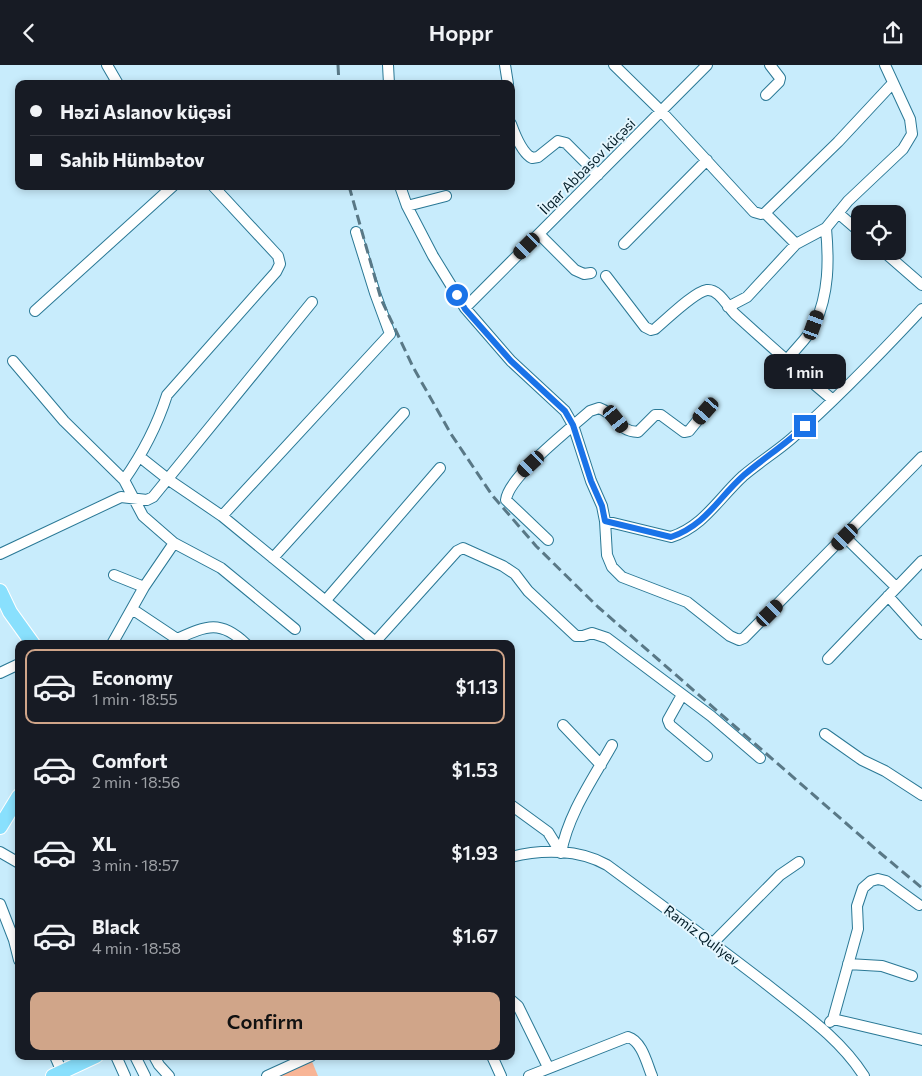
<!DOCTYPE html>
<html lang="en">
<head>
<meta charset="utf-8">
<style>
	body { margin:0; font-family:Commissioner,sans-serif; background:#242831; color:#f1f3f6; height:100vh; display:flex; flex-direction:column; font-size:19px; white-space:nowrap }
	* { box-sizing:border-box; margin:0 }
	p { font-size:16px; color:#9ea1a6 }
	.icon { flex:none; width:28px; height:28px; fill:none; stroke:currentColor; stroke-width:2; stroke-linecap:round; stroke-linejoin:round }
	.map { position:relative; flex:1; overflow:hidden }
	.side { position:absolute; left:15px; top:575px; width:500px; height:420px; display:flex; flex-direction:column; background:#171b24; border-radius:10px; box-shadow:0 2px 8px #0003 }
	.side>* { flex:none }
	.top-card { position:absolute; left:15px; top:15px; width:500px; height:110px; border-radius:10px; box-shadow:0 2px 8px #0003; display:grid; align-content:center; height:110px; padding:0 15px; background:#171b24 }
	.fabs { position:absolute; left:851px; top:140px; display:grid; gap:10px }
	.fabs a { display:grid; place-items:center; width:55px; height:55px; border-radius:10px; background:#171b24; box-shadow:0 2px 8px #0003; font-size:25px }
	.end { position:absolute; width:22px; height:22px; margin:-11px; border:6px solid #1a73e8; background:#fff; box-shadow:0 0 0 2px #fff }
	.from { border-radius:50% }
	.bubble { position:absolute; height:35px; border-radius:10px; background:#171b24; box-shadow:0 2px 8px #0003; font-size:16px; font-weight:600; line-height:35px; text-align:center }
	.car { position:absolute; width:15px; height:30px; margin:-15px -8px; border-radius:6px; box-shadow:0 0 4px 1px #0007; background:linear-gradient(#222 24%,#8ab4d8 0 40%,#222 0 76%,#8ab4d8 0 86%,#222 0) }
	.top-card b { display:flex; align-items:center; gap:18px; height:48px; font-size:19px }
	.top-card b+b { border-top:1px solid #363941 }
	.top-card i { width:12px; height:12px; background:#f1f3f6 }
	ul { padding:9px 0 0; list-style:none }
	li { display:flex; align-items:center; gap:15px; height:75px; margin:0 10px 8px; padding:0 5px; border:2px solid transparent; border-radius:10px }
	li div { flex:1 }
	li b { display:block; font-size:19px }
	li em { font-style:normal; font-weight:600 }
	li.current { border-color:#d0a589 }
	li>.icon { width:45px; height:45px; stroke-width:1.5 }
	.cta { display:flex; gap:10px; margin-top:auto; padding:10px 15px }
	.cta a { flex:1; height:58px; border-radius:10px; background:#d0a589; color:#111; font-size:20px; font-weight:600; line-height:58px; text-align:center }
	header { display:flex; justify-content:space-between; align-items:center; height:65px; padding:0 15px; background:#171b24; font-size:22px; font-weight:600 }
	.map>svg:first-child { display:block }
	.park { fill:#f8b596 }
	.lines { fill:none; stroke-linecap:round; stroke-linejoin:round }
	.minor-casing { stroke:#2a7895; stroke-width:12 }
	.major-casing { stroke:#fff; stroke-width:16 }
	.minor { stroke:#fff; stroke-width:10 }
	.major { stroke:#89e0fd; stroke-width:14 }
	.rail { stroke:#597886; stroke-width:3; stroke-dasharray:10 5; stroke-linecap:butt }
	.route { stroke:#1a73e8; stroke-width:6 }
	.labels { text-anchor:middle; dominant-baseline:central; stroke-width:4; stroke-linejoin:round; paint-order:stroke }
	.street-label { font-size:14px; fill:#001b26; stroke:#e4f6fe }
</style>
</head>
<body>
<header><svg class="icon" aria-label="back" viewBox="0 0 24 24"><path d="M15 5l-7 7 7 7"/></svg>Hoppr<svg class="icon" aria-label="share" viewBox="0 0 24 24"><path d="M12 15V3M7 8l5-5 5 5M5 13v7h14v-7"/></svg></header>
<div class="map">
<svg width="922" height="1011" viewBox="0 0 922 1011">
	<rect width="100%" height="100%" fill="#c8ecfc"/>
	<path class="park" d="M311 994 318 1011H275Z"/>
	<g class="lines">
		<defs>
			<path id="minor" d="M107 0 118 19
				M388 0 389 19
				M505 0 508 19
				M614 0 661 46 754 147 761 149 765 148 838 77 893 18
				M766 30 779 17 780 13 770 0
				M511 59C515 70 522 88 532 93L538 92 558 76 566 78 598 110
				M400 121 407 141 433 191 465 243 511 296 565 346 573 360 591 416 602 441 605 456 607 490 612 502 622 512 687 537 730 571 739 575 744 573 922 392
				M407 141 446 131
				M765 148 796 179
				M838 148 860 167
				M539 169 575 205 584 209 591 208
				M624 179 707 95
				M883 186 922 220
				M606 211 645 262 651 265 655 264C666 255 694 227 707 225 719 224 727 241 735 249 767 278 799 307 833 335
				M728 242 747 232 796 179 826 163 848 136 903 84 912 69 910 54 885 0
				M465 243 707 0
				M35 246 173 121
				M13 296 64 356 124 415 143 451 174 478 144 522 112 579
				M786 296C795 284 809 272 815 259 829 228 829 196 826 163
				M140 392 169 415 222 451 378 579
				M124 415C143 388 157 361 167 330L276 207 280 199 278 191 213 121
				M222 451 390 269 375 228 356 167
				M605 456 671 472C704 461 718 434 743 411 758 398 776 387 791 374 837 334 880 289 922 244
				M845 472 896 522
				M548 475 506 435C508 412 571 363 590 346L599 343C619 350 616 366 638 367L655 350H661L684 367 689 366 706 345
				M174 478 221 503 295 564
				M0 489 121 432 147 435 153 432 312 237
				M273 493 404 348
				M114 510 144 522
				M888 531 922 569
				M326 535 440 403
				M132 544 177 574
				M177 574C206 561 220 554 246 579
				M376 576 457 486 463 483 503 501 515 509 528 526 576 571H583L592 568 607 573 711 651 760 693
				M828 594 922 496
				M0 608 19 599
				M682 630 668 655 670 660 707 691
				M563 660 601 700
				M825 669 862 695 885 706 922 730
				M511 740 548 767 561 788
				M0 787 19 798
				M561 788C568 749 593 714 612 680
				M511 792C542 784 579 784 607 800 660 839 713 878 765 918 801 947 839 972 864 1011
				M0 839 14 875 19 895
				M713 878 780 810 799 797
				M848 899 882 901 912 911
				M511 935 518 941 548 1002
				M833 954 858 864 857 841 863 823 871 816 878 814 886 816 919 840
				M830 957 833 954 922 975
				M55 991 62 1007
				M116 991 125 1011
				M135 991 145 1011
				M154 991 159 1000 169 1011
				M492 991 501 1011
				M267 1011 311 991
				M529 1011 628 972C642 976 647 999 652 1011"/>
			<path id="major" d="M0 526 10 547 33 579
				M0 762 19 731
				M53 1011 96 991"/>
		</defs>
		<use href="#minor" class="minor-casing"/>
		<use href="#major" class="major-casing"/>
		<use href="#minor" class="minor"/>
		<use href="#major" class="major"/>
		<path class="rail" d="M338 0 339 19
			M349 121 381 234 413 302 451 369 492 430 536 481 598 542 879 787 922 823"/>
	</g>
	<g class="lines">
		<path class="route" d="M457 230 465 244 511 296 565 346 573 360 591 416 602 441 605 456 671 472C706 460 718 433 744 410 764 393 786 379 805 361"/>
	</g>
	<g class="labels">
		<g class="street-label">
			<text transform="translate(587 101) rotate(-45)">İlqar Abbasov küçəsi</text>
			<text transform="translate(702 870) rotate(37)">Ramiz Quliyev</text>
		</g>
	</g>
</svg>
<div class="fabs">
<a><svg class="icon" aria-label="locate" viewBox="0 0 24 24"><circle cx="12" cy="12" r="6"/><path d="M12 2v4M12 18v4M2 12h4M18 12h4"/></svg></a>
</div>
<i class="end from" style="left:457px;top:230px"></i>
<i class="end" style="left:805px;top:361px"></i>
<div class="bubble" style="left:764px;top:289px;width:82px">1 min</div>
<i class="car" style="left:527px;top:181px;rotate:225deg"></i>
<i class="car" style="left:814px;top:260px;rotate:20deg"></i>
<i class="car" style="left:706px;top:346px;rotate:221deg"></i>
<i class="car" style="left:616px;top:354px;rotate:141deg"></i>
<i class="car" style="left:531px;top:399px;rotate:227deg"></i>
<i class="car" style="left:845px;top:472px;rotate:225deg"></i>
<i class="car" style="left:770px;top:548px;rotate:45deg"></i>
<div class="top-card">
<b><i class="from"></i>Həzi Aslanov küçəsi</b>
<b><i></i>Sahib Hümbətov</b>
</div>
<section class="side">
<ul>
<li class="current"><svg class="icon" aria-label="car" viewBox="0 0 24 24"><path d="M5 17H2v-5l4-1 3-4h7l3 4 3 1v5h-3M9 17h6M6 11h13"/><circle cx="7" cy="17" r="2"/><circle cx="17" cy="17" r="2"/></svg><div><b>Economy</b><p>1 min · 18:55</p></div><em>$1.13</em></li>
<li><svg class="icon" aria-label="car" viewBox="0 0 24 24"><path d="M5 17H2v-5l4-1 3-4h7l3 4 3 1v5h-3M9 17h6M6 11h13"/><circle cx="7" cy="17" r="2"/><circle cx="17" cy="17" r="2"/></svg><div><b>Comfort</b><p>2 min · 18:56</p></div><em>$1.53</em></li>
<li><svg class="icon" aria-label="car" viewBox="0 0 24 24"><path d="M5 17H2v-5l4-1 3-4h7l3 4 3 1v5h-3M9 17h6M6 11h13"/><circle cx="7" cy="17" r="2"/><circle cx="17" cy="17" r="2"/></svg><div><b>XL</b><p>3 min · 18:57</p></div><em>$1.93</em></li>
<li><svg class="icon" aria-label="car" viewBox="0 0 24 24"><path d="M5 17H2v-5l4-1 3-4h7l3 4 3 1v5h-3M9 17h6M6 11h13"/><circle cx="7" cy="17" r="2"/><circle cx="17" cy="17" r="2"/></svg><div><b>Black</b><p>4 min · 18:58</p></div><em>$1.67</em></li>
</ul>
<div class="cta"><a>Confirm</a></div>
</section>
</div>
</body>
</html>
